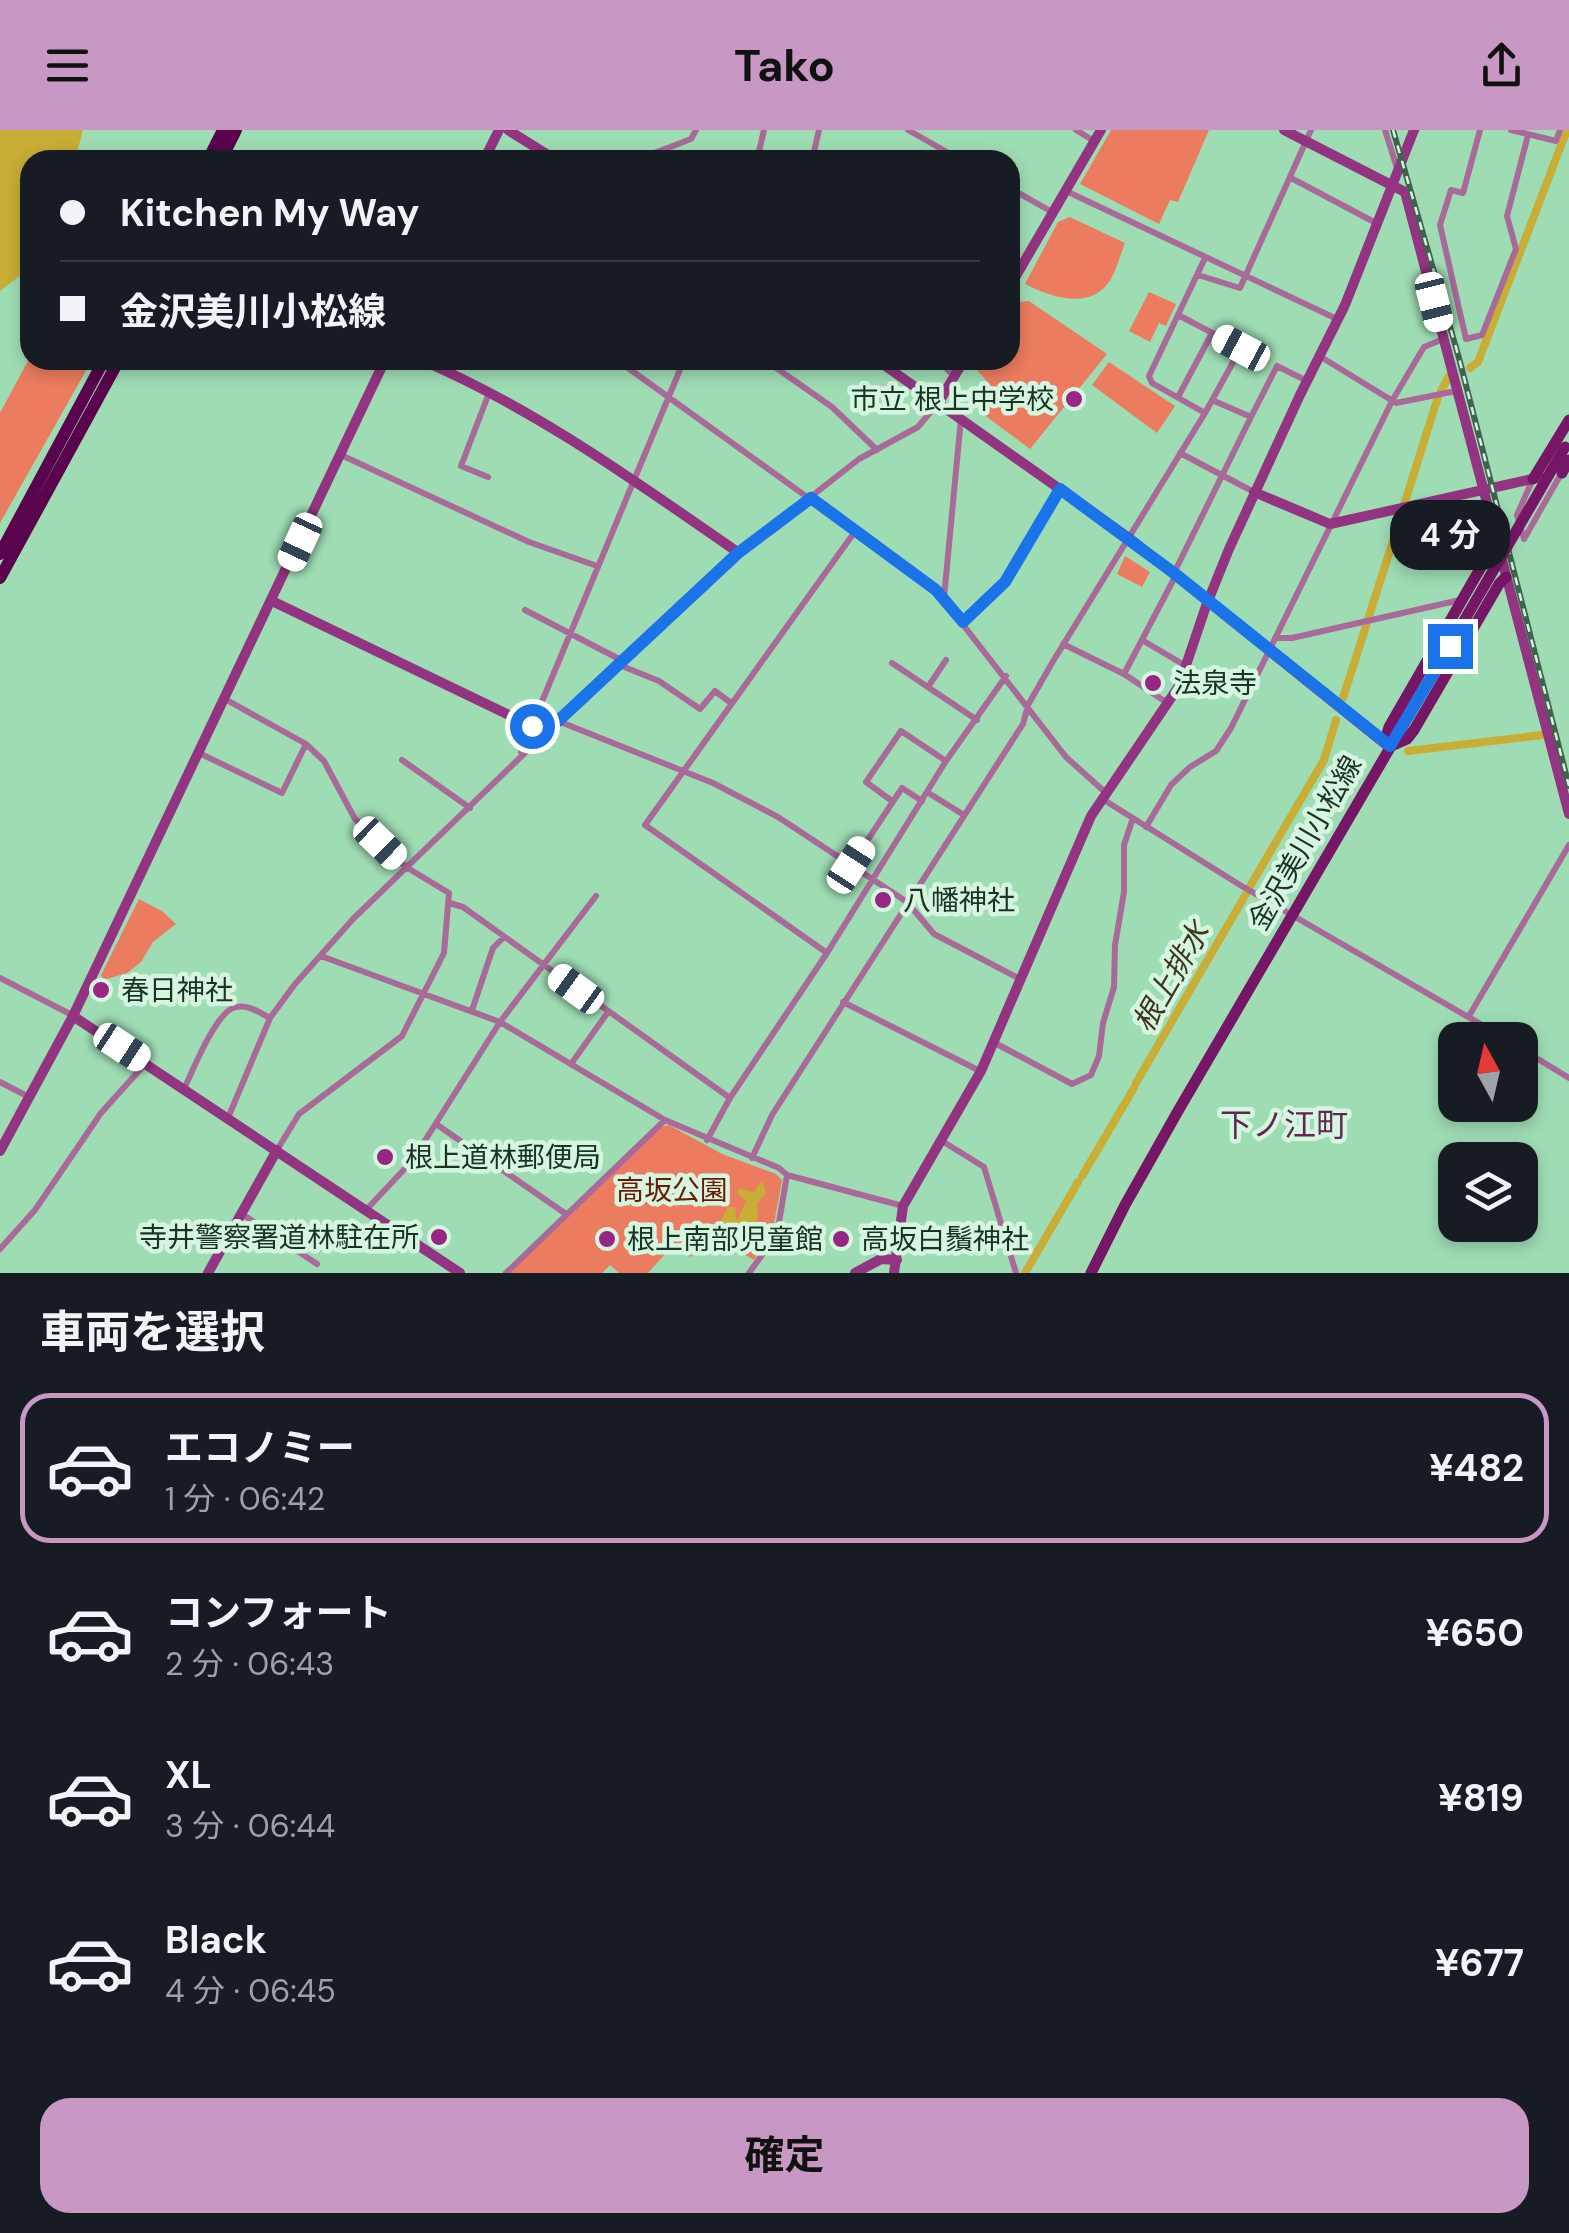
<!DOCTYPE html>
<html lang="ja">
<head>
<meta charset="utf-8">
<style>
	body { margin:0; font-family:"DM Sans","Noto Sans JP",sans-serif; background:#242831; color:#f1f3f6; height:100vh; display:flex; flex-direction:column; font-size:38px; white-space:nowrap }
	* { box-sizing:border-box; margin:0 }
	p { font-size:32px; color:#9ea1a6 }
	.icon { flex:none; width:55px; height:55px; fill:none; stroke:currentColor; stroke-width:2; stroke-linecap:round; stroke-linejoin:round }
	.map { position:relative; height:1143px; overflow:hidden }
	.sheet { display:flex; flex-direction:column; background:#171b24; flex:1 }
	.sheet>* { flex:none }
	.top-card { position:absolute; left:20px; top:20px; width:1000px; height:220px; border-radius:30px; box-shadow:0 5px 15px #0003; display:grid; align-content:center; height:220px; padding:0 40px; background:#171b24 }
	.needle { width:65px; rotate:352deg }
	.tools { position:absolute; left:1438px; top:892px; display:grid; gap:20px }
	.tools a { display:grid; place-items:center; width:100px; height:100px; border-radius:20px; background:#171b24; box-shadow:0 5px 15px #0003; font-size:50px }
	.end { position:absolute; width:45px; height:45px; margin:-22px; border:12px solid #1a73e8; background:#fff; box-shadow:0 0 0 5px #fff }
	.from { border-radius:50% }
	.bubble { position:absolute; height:70px; border-radius:30px; background:#171b24; box-shadow:0 5px 15px #0003; font-size:32px; font-weight:700; line-height:70px; text-align:center }
	.car { position:absolute; width:30px; height:60px; margin:-30px -15px; border-radius:12px; box-shadow:0 0 8px 2px #0007; background:linear-gradient(#fff 24%,#345 0 40%,#fff 0 76%,#345 0 86%,#fff 0) }
	.top-card b { display:flex; align-items:center; gap:35px; height:95px; font-size:38px }
	.top-card b+b { border-top:2px solid #363941 }
	.top-card i { width:25px; height:25px; background:#f1f3f6 }
	ul { padding:0; list-style:none }
	li { display:flex; align-items:center; gap:30px; height:150px; margin:0 20px 15px; padding:0 20px; border:5px solid transparent; border-radius:30px }
	li div { flex:1 }
	li b { display:block; font-size:38px }
	li em { font-style:normal; font-weight:700 }
	li.current { border-color:#c897c3 }
	li>.icon { width:90px; height:90px; stroke-width:1.5 }
	h2 { padding:0 40px; font-size:45px; line-height:120px }
	.button { display:flex; gap:20px; margin-top:auto; padding:20px 40px }
	.button a { flex:1; height:115px; border-radius:30px; background:#c897c3; color:#111; font-size:40px; font-weight:700; line-height:115px; text-align:center }
	header { display:flex; justify-content:space-between; align-items:center; height:130px; padding:0 40px; background:#c897c3; color:#111; font-size:45px; font-weight:700 }
	.map>svg:first-child { display:block }
	.green { fill:#eb7c5f }
	.water { fill:#c8ad36 }
	.lines { fill:none; stroke-linecap:round; stroke-linejoin:round }
	.canal { stroke:#c8ad36; stroke-width:8 }
	.street { stroke:#a96a9a; stroke-width:6 }
	.secondary { stroke:#923481; stroke-width:10 }
	.primary { stroke:#761667; stroke-width:11 }
	.highway { stroke:#59044d; stroke-width:12 }
	.rail-casing { stroke:#3f634c; stroke-width:6 }
	.rail { stroke:#d6f5e0; stroke-width:2.5; stroke-dasharray:8; stroke-linecap:butt }
	.primary-bridge { stroke:#761667; stroke-width:11 }
	.route { stroke:#1a73e8; stroke-width:12 }
	.poi-dot { fill:#972685; stroke:#d6f5e0; stroke-width:4 }
	.labels { text-anchor:middle; dominant-baseline:central; stroke-width:9; stroke-linejoin:round; paint-order:stroke }
	.poi-label { font-size:28px; fill:#1a3424; stroke:#d6f5e0; text-anchor:start }
	.street-label { font-size:28px; fill:#1a3424; stroke:#d6f5e0 }
	.park-label { font-size:28px; fill:#6c1a02; stroke:#d6f5e0 }
	.water-label { font-size:30px; font-style:italic; fill:#3c361d; stroke:#d6f5e0 }
	.quarter-label { font-size:32px; fill:#5e2753; stroke:#d6f5e0 }
</style>
</head>
<body>
<header><svg class="icon" aria-label="menu" viewBox="0 0 24 24"><path d="M4 6h16M4 12h16M4 18h16"/></svg>Tako<svg class="icon" aria-label="share" viewBox="0 0 24 24"><path d="M12 15V3M7 8l5-5 5 5M5 13v7h14v-7"/></svg></header>
<div class="map">
<svg width="1569" height="1143" viewBox="0 0 1569 1143">
	<rect width="100%" height="100%" fill="#9edcb4"/>
	<path class="green" d="M1111 0H1209L1178 72 1170 70 1159 94 1080 54Z
		M1070 87 1125 113C1120 125 1116 142 1109 152 1089 181 1049 166 1025 154L1058 92Z
		M1149 162 1176 174 1166 196 1159 193 1150 212 1129 201Z
		M1029 171 1107 224 1030 319 979 281 993 258 976 239 981 230H1010V182L1019 172Z
		M30 227V230H92L0 393V283Z
		M1109 232 1175 276 1157 303 1092 255Z
		M1125 426 1150 442 1142 457 1117 444Z
		M139 769 162 781 176 794 153 812 141 832 127 843 104 850 101 845Z
		M669 995 722 1024 776 1044 782 1050 773 1099 754 1130 734 1118 726 1124 705 1112 690 1127 674 1114 648 1143H619L610 1135 602 1143H510L660 997Z"/>
	<path class="water" d="M0 0H83L75 30H30V138L0 161Z
		M760 1053H763L766 1063 757 1074C759 1085 757 1102 746 1110L745 1106 740 1107V1111L720 1101 721 1090 728 1077H735L737 1091 746 1071 737 1063 738 1058 754 1062Z"/>
	<g class="lines">
		<path class="canal" d="M1470 238 1478 232 1567 0
			M1441 261 1449 246
			M1404 375 1438 267
			M1368 489 1402 383
			M1343 568 1367 493
			M1408 621 1542 605
			M1249 758 1324 630 1336 590
			M1136 953 1246 764
			M1082 1046 1134 958
			M1025 1143 1078 1052"/>
		<path class="street" d="M908 0 961 30
			M1076 0 1094 11
			M1385 0 1397 38
			M1480 0 1463 63 1451 60 1440 95 1466 209 1482 205 1516 119 1507 86 1528 5
			M1511 0 1556 11 1560 0
			M159 30 160 27
			M636 30 691 9 696 0
			M757 30 764 0
			M812 30 819 0
			M1291 48 1376 93
			M1010 58 1052 82
			M1066 61 1337 189
			M1198 145 1240 158 1311 0
			M1180 186 1241 218 1205 283
			M1321 227 1396 273 1456 261
			M617 230 936 460 1066 627 1106 663
			M765 230 832 277 877 320
			M938 230 953 245
			M1178 267 1212 203
			M1212 270 1251 287 1277 236 1307 251
			M1180 323 1254 362
			M341 325 529 412 597 436
			M488 347 461 336 489 263
			M1532 351 1517 385 1524 409 1561 344
			M1174 443 1251 287
			M944 468 961 288
			M525 480 621 530
			M963 492 1005 452 1060 359
			M1275 508H1292L1460 470
			M1142 510 1186 536
			M1063 514 1124 544 1169 574
			M892 533 977 590
			M617 534 659 551 700 579 715 561 731 573
			M1124 544 1176 445
			M928 557 946 530
			M225 569 306 614 324 631 355 689 406 737 449 763 444 823 402 906 299 984 277 1020
			M538 583 713 653 778 687 907 772 934 804 1022 850
			M521 622 684 230
			M199 623 282 663 306 614
			M402 630 470 678
			M927 662 964 685
			M1104 670 1240 755 1508 910
			M892 671 866 652 901 601 946 631
			M1146 697 1171 655 1190 637 1216 621 1231 598 1392 271 1424 217 1443 209
			M851 735 902 658 922 671
			M449 773 463 777 730 968
			M827 823 645 695 856 400
			M321 826 500 892 665 990 779 1038 787 1045 903 1076
			M0 848 72 885
			M843 872 980 941
			M472 880 493 818 504 807
			M1469 886 1569 715
			M995 913 1072 954 1091 945 1099 926 1103 893 1114 857 1115 815 1124 762V715L1132 691
			M1520 918 1569 948
			M571 934 608 882
			M0 952 29 967
			M184 959C193 940 215 885 233 878 246 873 259 882 270 888
			M228 988 270 888 295 854 353 789 617 534 739 423 859 329 918 297 938 273
			M436 994 566 1084
			M707 1010 730 968 827 823 946 631 1006 546
			M942 1011 984 1037 1016 1143
			M752 1028 772 985 1023 594 1028 575 1052 533 1205 283 1152 253 1149 246 1205 128
			M366 1080 412 1031 500 892 596 766
			M242 1084 317 1134
			M0 1119 35 1080 101 983 146 933
			M506 1143 665 990
			M749 1143 777 1104 787 1045"/>
		<path class="secondary" d="M508 0 556 30
			M1284 0 1405 62 1569 684
			M484 30 499 0
			M1010 156 1101 0
			M421 230C536 279 636 352 739 423
			M877 230 1129 408 1389 617
			M939 272 964 230
			M1254 362 1330 394 1541 347
			M272 471 532 596
			M73 886 460 1143
			M0 1021 73 886 385 230
			M208 1143 277 1020
			M855 1143 881 1129 897 1130
			M894 1143 903 1076 981 941 1091 686 1179 556 1206 476 1229 419 1300 265 1345 175 1414 0"/>
		<path class="primary" d="M1562 343 1569 330
			M1533 349 1569 290
			M1496 411 1389 597 1386 607 1389 617 1407 609 1414 600 1499 454 1506 447
			M1091 1143 1125 1075 1178 981 1450 515"/>
		<path class="highway" d="M208 30 223 0
			M221 30 236 0
			M0 424 104 230
			M0 448 119 230"/>
		<defs>
			<path id="rail" d="M1393 0 1459 228 1569 656"/>
		</defs>
		<use href="#rail" class="rail-casing"/>
		<use href="#rail" class="rail"/>
		<path class="primary-bridge" d="M1450 515 1565 317"/>
	</g>
	<g class="lines">
		<path class="route" d="M532 596 538 583 558 591 738 423 811 368 936 460 963 492 1005 452 1060 359 1174 443 1390 616 1450 516"/>
	</g>
	<g class="poi-dot">
		<circle cx="1074" cy="269" r="10"/>
		<circle cx="1153" cy="553" r="10"/>
		<circle cx="883" cy="770" r="10"/>
		<circle cx="101" cy="860" r="10"/>
		<circle cx="385" cy="1027" r="10"/>
		<circle cx="439" cy="1107" r="10"/>
		<circle cx="607" cy="1109" r="10"/>
		<circle cx="841" cy="1109" r="10"/>
	</g>
	<g class="labels">
		<g class="poi-label">
			<text x="1054" y="269" text-anchor="end">市立 根上中学校</text>
			<text x="1173" y="553">法泉寺</text>
			<text x="903" y="770">八幡神社</text>
			<text x="121" y="860">春日神社</text>
			<text x="405" y="1027">根上道林郵便局</text>
			<text x="419" y="1107" text-anchor="end">寺井警察署道林駐在所</text>
			<text x="627" y="1109">根上南部児童館</text>
			<text x="861" y="1109">高坂白鬚神社</text>
		</g>
		<g class="street-label">
			<text transform="translate(1305 713) rotate(-60)">金沢美川小松線</text>
		</g>
		<g class="park-label">
			<text x="672" y="1060">高坂公園</text>
		</g>
		<g class="water-label">
			<text transform="translate(1171 847) rotate(-60)">根上排水</text>
		</g>
		<g class="quarter-label">
			<text x="1284" y="995">下ノ江町</text>
		</g>
	</g>
</svg>
<div class="tools">
<a><svg class="needle" viewBox="-14 -14 28 28"><path d="M0-13l5 13h-10z" fill="#e53935"/><path d="M0 13l5-13h-10z" fill="#9ea1a6"/></svg></a>
<a><svg class="icon" aria-label="layers" viewBox="0 0 24 24"><path d="M12 4l9 5-9 5-9-5zM3 14l9 5 9-5"/></svg></a>
</div>
<i class="end from" style="left:532px;top:596px"></i>
<i class="end" style="left:1450px;top:516px"></i>
<div class="bubble" style="left:1390px;top:370px;width:120px">4 分</div>
<i class="car" style="left:1434px;top:172px;rotate:166deg"></i>
<i class="car" style="left:1241px;top:218px;rotate:298deg"></i>
<i class="car" style="left:300px;top:412px;rotate:205deg"></i>
<i class="car" style="left:380px;top:713px;rotate:134deg"></i>
<i class="car" style="left:851px;top:735px;rotate:33deg"></i>
<i class="car" style="left:576px;top:859px;rotate:306deg"></i>
<i class="car" style="left:122px;top:917px;rotate:123deg"></i>
<div class="top-card">
<b><i class="from"></i>Kitchen My Way</b>
<b><i></i>金沢美川小松線</b>
</div>
</div>
<section class="sheet">
<h2>車両を選択</h2>
<ul>
<li class="current"><svg class="icon" aria-label="car" viewBox="0 0 24 24"><path d="M5 17H2v-5l4-1 3-4h7l3 4 3 1v5h-3M9 17h6M6 11h13"/><circle cx="7" cy="17" r="2"/><circle cx="17" cy="17" r="2"/></svg><div><b>エコノミー</b><p>1 分 · 06:42</p></div><em>¥482</em></li>
<li><svg class="icon" aria-label="car" viewBox="0 0 24 24"><path d="M5 17H2v-5l4-1 3-4h7l3 4 3 1v5h-3M9 17h6M6 11h13"/><circle cx="7" cy="17" r="2"/><circle cx="17" cy="17" r="2"/></svg><div><b>コンフォート</b><p>2 分 · 06:43</p></div><em>¥650</em></li>
<li><svg class="icon" aria-label="car" viewBox="0 0 24 24"><path d="M5 17H2v-5l4-1 3-4h7l3 4 3 1v5h-3M9 17h6M6 11h13"/><circle cx="7" cy="17" r="2"/><circle cx="17" cy="17" r="2"/></svg><div><b>XL</b><p>3 分 · 06:44</p></div><em>¥819</em></li>
<li><svg class="icon" aria-label="car" viewBox="0 0 24 24"><path d="M5 17H2v-5l4-1 3-4h7l3 4 3 1v5h-3M9 17h6M6 11h13"/><circle cx="7" cy="17" r="2"/><circle cx="17" cy="17" r="2"/></svg><div><b>Black</b><p>4 分 · 06:45</p></div><em>¥677</em></li>
</ul>
<div class="button"><a>確定</a></div>
</section>
</body>
</html>
